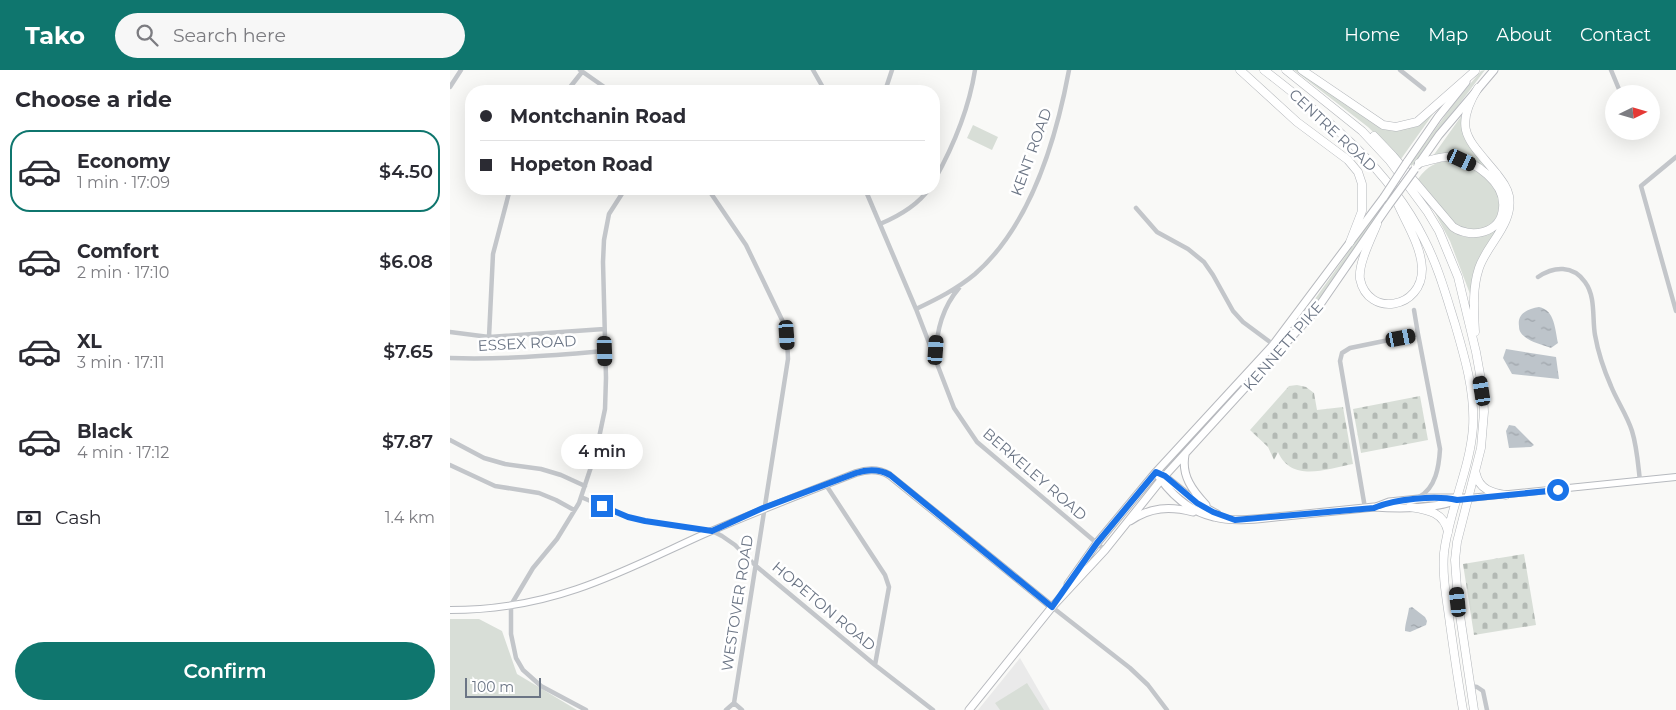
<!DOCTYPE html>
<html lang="en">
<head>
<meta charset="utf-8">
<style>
	body { margin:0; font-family:Montserrat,sans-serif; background:#f7f7f7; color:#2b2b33; height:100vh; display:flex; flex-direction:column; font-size:19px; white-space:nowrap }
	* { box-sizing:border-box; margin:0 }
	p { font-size:16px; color:#7c7c81 }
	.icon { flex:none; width:28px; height:28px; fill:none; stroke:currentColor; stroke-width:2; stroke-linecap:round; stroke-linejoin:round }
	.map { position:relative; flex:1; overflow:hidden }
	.sheet { display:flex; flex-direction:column; background:#fff; width:450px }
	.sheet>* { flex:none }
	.hud { position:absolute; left:15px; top:15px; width:475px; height:110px; border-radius:20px; box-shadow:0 5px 20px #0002; display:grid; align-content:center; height:110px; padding:0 15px; background:#fff }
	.needle { width:32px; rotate:85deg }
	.fabs { position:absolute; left:1155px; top:15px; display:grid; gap:10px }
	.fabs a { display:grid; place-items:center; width:55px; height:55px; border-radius:50%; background:#fff; box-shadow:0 5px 20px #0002; font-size:25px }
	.scale { position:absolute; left:15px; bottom:12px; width:76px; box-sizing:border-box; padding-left:5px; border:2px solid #6b7585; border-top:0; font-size:14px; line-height:18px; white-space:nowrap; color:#6b7585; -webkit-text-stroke:4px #fff; paint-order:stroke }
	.end { position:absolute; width:22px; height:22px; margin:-11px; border:6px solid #1a73e8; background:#fff; box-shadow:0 0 0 2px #fff }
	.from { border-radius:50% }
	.bubble { position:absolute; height:35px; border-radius:18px; background:#fff; box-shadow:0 5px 20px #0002; font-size:16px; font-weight:600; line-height:35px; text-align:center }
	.car { position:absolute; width:15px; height:30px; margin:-15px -8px; border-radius:6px; box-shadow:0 0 4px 1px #0007; background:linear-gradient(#222 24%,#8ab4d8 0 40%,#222 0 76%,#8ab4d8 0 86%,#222 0) }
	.hud b { display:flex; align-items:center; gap:18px; height:48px; font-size:19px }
	.hud b+b { border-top:1px solid #e1e1e2 }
	.hud i { width:12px; height:12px; background:#2b2b33 }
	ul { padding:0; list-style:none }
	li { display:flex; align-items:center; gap:15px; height:82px; margin:0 10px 8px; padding:0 5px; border:2px solid transparent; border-radius:20px }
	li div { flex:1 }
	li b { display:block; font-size:19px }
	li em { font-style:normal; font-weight:600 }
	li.selected { border-color:#0f766e }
	li>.icon { width:45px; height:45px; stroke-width:1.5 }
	h2 { padding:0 15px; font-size:22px; line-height:60px }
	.pay { display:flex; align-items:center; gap:12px; height:55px; padding:0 15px; font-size:19px }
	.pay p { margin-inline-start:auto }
	.cta { display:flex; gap:10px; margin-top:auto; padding:10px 15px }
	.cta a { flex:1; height:58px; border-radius:30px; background:#0f766e; color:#fff; font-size:20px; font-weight:600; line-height:58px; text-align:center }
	header { display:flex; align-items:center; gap:30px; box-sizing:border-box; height:70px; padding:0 25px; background:#0f766e; color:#fff }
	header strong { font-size:24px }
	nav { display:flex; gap:28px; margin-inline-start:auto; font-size:18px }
	.search { width:350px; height:45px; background:#f7f7f7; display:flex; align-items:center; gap:12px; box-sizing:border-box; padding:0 18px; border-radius:28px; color:#7c7c81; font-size:19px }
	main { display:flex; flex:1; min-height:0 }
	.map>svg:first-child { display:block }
	.built { fill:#eaeaea }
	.green { fill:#d8ded7 }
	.cemetery { fill:url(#cemetery-stones) }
	.water { fill:url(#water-ripples) }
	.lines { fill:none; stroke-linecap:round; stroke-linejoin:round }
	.secondary-casing { stroke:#b6b9be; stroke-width:8 }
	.primary-casing { stroke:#b7b9be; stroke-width:9 }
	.trunk-casing { stroke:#b4b7bb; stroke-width:9 }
	.minor { stroke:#c3c6ca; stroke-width:4.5 }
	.secondary { stroke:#fff; stroke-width:6 }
	.primary { stroke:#fff; stroke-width:7 }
	.trunk { stroke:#fff; stroke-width:8 }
	.primary-bridge-casing { stroke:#b7b9be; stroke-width:9; stroke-linecap:butt }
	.primary-bridge { stroke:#fff; stroke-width:7 }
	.route { stroke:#1a73e8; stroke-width:6 }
	.labels { text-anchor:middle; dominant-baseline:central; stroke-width:5; stroke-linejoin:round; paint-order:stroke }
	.street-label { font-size:15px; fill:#6b7585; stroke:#fff }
</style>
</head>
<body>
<header>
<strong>Tako</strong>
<div class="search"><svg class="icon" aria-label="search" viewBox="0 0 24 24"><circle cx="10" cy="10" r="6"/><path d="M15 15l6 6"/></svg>Search here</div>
<nav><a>Home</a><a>Map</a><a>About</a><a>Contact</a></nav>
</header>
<main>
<section class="sheet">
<h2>Choose a ride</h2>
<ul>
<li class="selected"><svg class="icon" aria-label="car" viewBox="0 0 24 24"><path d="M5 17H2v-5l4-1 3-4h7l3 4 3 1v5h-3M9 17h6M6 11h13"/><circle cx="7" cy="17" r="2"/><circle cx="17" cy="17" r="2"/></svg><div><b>Economy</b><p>1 min · 17:09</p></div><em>$4.50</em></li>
<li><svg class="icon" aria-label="car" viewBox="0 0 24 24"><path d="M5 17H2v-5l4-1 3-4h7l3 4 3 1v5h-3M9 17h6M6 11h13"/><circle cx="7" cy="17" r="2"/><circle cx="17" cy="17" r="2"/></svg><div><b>Comfort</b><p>2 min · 17:10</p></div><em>$6.08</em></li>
<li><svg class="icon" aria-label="car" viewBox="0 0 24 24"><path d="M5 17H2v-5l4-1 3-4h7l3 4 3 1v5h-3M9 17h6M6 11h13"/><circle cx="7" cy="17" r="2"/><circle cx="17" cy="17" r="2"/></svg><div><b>XL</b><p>3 min · 17:11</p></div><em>$7.65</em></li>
<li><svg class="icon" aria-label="car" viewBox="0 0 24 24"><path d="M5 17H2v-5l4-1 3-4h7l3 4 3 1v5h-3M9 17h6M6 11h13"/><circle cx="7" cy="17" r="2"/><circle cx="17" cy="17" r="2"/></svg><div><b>Black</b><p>4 min · 17:12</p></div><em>$7.87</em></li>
</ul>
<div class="pay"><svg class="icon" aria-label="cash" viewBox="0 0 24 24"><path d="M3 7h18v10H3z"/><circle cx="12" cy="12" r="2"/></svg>Cash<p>1.4 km</p></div>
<div class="cta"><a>Confirm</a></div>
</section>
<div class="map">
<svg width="1226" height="640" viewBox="0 0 1226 640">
	<defs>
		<pattern id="cemetery-stones" width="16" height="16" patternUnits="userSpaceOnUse" patternTransform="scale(1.25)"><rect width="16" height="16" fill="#d8ded7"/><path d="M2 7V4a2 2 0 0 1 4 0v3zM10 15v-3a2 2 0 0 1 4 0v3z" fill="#b3b9b4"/></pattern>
		<pattern id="water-ripples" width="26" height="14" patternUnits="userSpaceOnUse" patternTransform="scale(1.25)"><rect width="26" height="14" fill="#bdc4ca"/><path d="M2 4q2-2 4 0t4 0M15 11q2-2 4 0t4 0" fill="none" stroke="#9ea4aa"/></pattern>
	</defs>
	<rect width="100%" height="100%" fill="#f9f9f7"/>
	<path class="built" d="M570 588 600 640H528Z"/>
	<path class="green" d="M844 0H848L903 38 941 60 959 58 966 55 984 41 983 44 951 89 918 57Z
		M1035 0 965 93 961 96V93L1004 33 1031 1Z
		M1012 45 1025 82 1042 105 1032 98 983 86Z
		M523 55 548 67 542 80 517 68Z
		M1003 90C1015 94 1027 100 1037 109 1055 125 1055 155 1027 160 1021 161 1014 159 1008 158L968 109C977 96 987 91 1003 90Z
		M934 132H937L864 236 860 239V236Z
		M985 140C993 152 1005 169 1022 167 1032 165 1040 159 1049 157L1023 224H1020L1000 171 984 141Z
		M0 549H29L52 561 67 604 127 640H0Z
		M577 613 594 640H550L545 633Z"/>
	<path class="cemetery" d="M847 315 856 317 864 323 867 340 893 337 903 394C876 399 842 413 828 382L824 390 818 377 800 360 839 316Z
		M970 326 978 370 911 383 903 339Z
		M1074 484 1086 555 1024 565 1013 494Z"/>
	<path class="water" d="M1089 237C1105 240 1105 260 1108 273L1101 278C1093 275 1081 272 1075 267 1071 264 1069 261 1069 256 1067 243 1078 239 1089 237Z
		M1056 279 1106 287 1109 309 1062 304 1053 288Z
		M1059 355 1065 356 1084 375 1081 377 1059 378 1056 361Z
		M962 537 975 547 977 551 976 555 960 562 955 561C955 554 958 546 959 538Z"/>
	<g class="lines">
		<defs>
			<path id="secondary" d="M1019 428 1226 407
				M0 540C42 540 86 533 127 519 169 505 210 484 252 465 303 443 354 423 406 403 418 399 429 399 439 405L602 537"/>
			<path id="primary" d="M957 92 988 47 1016 12
				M968 95 989 65 1044 0
				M735 385C731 406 743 421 756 435
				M711 404 747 433 767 444
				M709 407C722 425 741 442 764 447 787 453 812 448 836 446 865 443 895 440 924 437 948 439 985 439 1007 430
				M926 437 939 432 978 428H1019
				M680 451C700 437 720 436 743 442
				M618 514 647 473 706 402 823 275 934 127
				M519 640 602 537 655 480 711 410 867 239 938 136"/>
			<path id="trunk" d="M790 0 847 52 898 90 908 102 912 114V141L900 172
				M814 0C875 47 939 98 974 169 988 196 996 225 1005 254 1015 288 1025 322 1023 357 1020 400 999 440 994 483 992 507 997 530 1000 554 1004 583 1008 611 1013 640
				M836 0 912 61 940 91 977 141 989 161 1008 207 1026 282 1033 321 1034 342 1031 378 1007 472 1005 490 1008 532 1024 640
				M852 0 933 55 946 57 967 52 1025 1
				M924 66 943 86 1003 157C1020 169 1051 164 1053 138 1056 113 1025 91 1003 87 992 85 980 91 969 93
				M927 154C921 169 908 194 910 209 918 248 973 239 972 198 971 175 955 151 946 130
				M1025 262C1024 241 1022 219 1029 198 1037 174 1064 154 1059 126 1057 117 1052 111 1046 103 1019 70 1002 60 1028 18
				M1026 404C1029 419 1042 423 1056 425
				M960 437C978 440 994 442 998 462"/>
		</defs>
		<use href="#secondary" class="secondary-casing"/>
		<use href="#primary" class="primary-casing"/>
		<use href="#trunk" class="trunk-casing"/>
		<path class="minor" d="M130 0 160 21
			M363 0 375 21
			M950 0 974 19
			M1161 0 1171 24
			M0 17 11 0
			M117 21 132 2
			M435 21 442 0
			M1186 24 1191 23
			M1160 49 1164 44
			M1226 87 1191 116 1226 241
			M484 111C503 77 519 39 525 0
			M258 119 296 175 334 254 337 265 338 289 284 633
			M415 119 466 239 504 338 527 372 655 480
			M686 138 707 162 738 179 754 192 763 205 783 241 793 252 824 275
			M430 154C449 146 467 136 479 119
			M1088 207C1104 196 1123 195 1135 212 1146 227 1142 248 1145 265 1148 282 1154 300 1161 316 1167 331 1177 345 1182 361 1187 377 1188 394 1190 411
			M466 239C487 229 507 219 525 204 580 156 606 70 619 0
			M964 240 968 264
			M0 262 39 267 154 259
			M39 267 43 184 60 119
			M486 287C486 262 492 238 509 218
			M0 288C52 290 104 285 155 281
			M0 370 34 388 55 394 91 399 111 405 135 416
			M0 395 45 416 89 423 106 430 124 440
			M376 415 435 505 439 517 425 595
			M131 427 178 447 195 451 262 461 272 466 285 475 306 496 425 595 483 640
			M915 438 890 291 892 283 900 278 968 264 990 379C989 396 986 418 969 427
			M602 537 680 598 698 615 717 640
			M1021 616 1027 617 1033 621 1037 640
			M284 633 292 640
			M136 640 91 616 73 600 66 588 61 564V535L83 498 107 469 129 433 146 382 155 339 156 308 153 192 154 170 159 144 175 119
			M276 640 284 633"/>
		<use href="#secondary" class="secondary"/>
		<use href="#primary" class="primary"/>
		<use href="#trunk" class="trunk"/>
		<defs>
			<path id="primary-bridge" d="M934 127 957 92
				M938 136 965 99"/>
		</defs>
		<use href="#primary-bridge" class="primary-bridge-casing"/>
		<use href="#primary-bridge" class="primary-bridge"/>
	</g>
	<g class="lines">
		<path class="route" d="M152 436 178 447 195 451 262 461 313 438 406 403C418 399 429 399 440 405L602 537 647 473 706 402 715 406 747 433 763 442 785 450 924 438C944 429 986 425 1007 430L1108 420"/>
	</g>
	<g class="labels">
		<g class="street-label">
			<text transform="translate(883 60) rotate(43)">CENTRE ROAD</text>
			<text transform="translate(581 82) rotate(-70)">KENT ROAD</text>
			<text transform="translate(77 273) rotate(-3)">ESSEX ROAD</text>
			<text transform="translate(833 276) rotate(-49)">KENNETT PIKE</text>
			<text transform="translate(585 404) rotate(41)">BERKELEY ROAD</text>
			<text transform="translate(287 533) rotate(-81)">WESTOVER ROAD</text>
			<text transform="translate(374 536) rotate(40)">HOPETON ROAD</text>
		</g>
	</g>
</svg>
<div class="fabs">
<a><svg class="needle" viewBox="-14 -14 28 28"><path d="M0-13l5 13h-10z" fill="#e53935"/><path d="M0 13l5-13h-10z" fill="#7c7c81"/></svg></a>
</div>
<div class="scale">100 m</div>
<i class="end from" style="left:1108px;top:420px"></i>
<i class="end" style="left:152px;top:436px"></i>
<div class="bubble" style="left:111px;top:364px;width:82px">4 min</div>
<i class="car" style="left:1012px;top:90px;rotate:115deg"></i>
<i class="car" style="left:337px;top:265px;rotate:176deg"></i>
<i class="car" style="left:951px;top:268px;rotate:79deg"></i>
<i class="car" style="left:486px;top:280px;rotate:4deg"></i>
<i class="car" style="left:155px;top:281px;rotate:178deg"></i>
<i class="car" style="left:1032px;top:321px;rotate:351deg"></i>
<i class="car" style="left:1008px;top:532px;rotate:354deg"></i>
<div class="hud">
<b><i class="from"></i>Montchanin Road</b>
<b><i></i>Hopeton Road</b>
</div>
</div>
</main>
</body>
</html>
